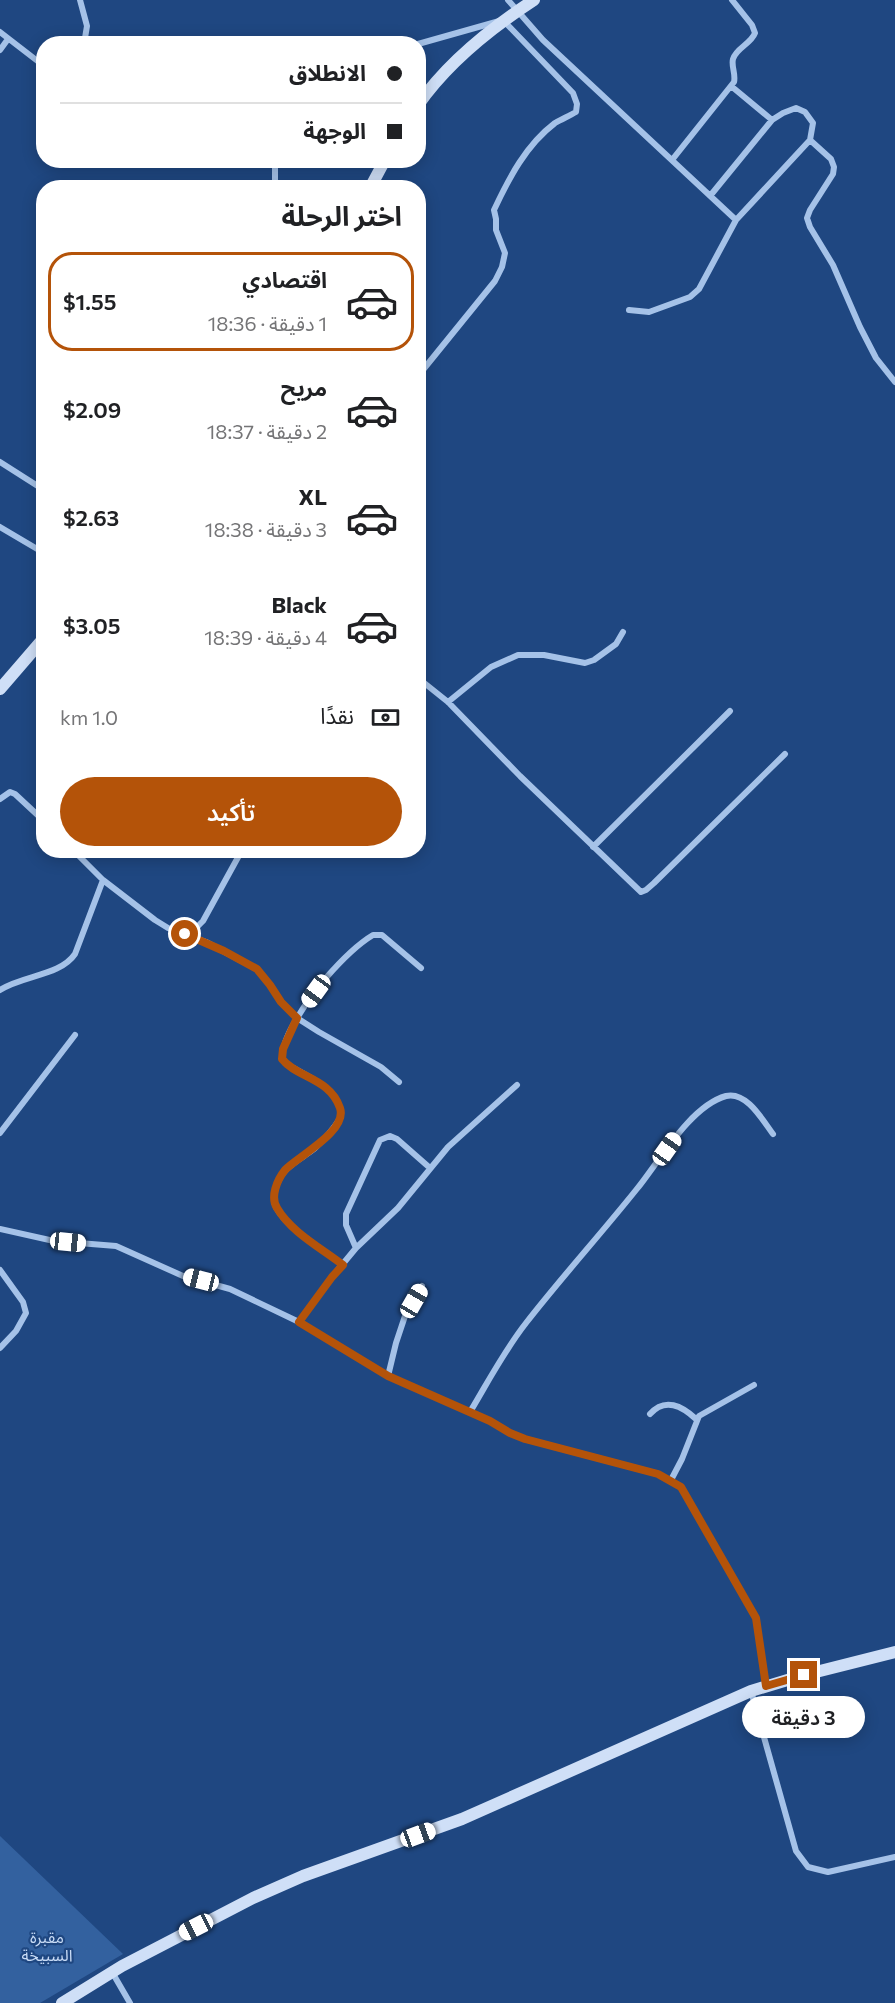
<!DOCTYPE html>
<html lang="ar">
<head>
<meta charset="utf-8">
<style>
	body { margin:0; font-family:Commissioner,"Noto Sans Arabic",sans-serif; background:#f6f6f6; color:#202124; direction:rtl; height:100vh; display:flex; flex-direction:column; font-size:22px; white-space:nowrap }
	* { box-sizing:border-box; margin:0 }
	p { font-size:20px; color:#757577 }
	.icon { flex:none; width:33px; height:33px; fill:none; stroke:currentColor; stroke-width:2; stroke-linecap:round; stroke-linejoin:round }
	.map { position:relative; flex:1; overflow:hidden; direction:ltr }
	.side { position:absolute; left:36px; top:180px; width:390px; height:678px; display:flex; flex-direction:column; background:#fff; border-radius:24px; box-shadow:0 3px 15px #0003; direction:rtl }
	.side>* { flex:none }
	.banner { position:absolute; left:36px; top:36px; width:390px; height:132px; border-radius:24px; box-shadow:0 3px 15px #0003; direction:rtl; display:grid; align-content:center; height:132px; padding:0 24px; background:#fff }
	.end { position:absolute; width:27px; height:27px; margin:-14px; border:8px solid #b45309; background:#fff; box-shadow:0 0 0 3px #fff }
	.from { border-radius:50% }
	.bubble { position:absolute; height:42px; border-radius:21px; background:#fff; box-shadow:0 3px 15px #0003; font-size:20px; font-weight:600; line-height:42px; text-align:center; direction:rtl }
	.car { position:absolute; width:18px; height:36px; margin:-18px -9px; border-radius:8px; box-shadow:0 0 4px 2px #0007; background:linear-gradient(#fff 24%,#345 0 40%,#fff 0 76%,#345 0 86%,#fff 0) }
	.banner b { display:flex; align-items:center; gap:21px; height:57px; font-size:22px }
	.banner b+b { border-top:2px solid #e0e0e0 }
	.banner i { width:15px; height:15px; background:#202124 }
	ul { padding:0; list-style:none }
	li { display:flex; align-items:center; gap:18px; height:99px; margin:0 12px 9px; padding:0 12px; border:3px solid transparent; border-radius:24px }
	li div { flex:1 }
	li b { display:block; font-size:22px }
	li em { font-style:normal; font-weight:600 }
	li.selected { border-color:#b45309 }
	li>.icon { width:54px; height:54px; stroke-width:1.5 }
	h2 { padding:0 24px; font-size:27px; line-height:72px }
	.pay { display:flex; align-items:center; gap:15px; height:66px; padding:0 24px; font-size:22px }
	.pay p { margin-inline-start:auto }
	.action { display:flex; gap:12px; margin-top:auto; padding:12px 24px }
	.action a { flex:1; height:69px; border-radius:36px; background:#b45309; color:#fff; font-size:24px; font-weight:600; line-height:69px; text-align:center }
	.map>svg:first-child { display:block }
	.green { fill:#33619f }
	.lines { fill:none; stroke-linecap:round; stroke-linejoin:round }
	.street { stroke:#a5c2e8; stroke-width:6 }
	.secondary { stroke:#cfdff7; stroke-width:12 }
	.route { stroke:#b45309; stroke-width:8 }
	.labels { text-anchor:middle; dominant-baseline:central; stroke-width:4.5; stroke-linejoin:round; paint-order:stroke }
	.park-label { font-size:16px; fill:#c9dcf6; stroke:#1f4781 }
</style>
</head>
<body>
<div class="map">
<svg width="895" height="2003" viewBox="0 0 895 2003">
	<rect width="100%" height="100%" fill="#1f4781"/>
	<path class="green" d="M0 1836 123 1954 40 2003H0Z"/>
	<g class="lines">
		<path class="street" d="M80 0 87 26 84 44
			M508 0 543 40 736 220
			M0 32 44 66
			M418 44 503 20 573 93 577 104 576 112C569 116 562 119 555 123 526 145 509 178 494 210L496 219V230L505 253 502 267 495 281 418 376
			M0 50 8 39
			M731 86 772 120
			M810 140 831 159 834 167 833 174 810 210 807 218 810 227 833 265 860 327 876 358 895 382
			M272 160 275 166V188
			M672 160 734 82C736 74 731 66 733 59 736 48 751 44 755 33L752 25 732 0
			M629 310 649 312 690 297 699 289 736 220 810 140 813 123 805 112 796 108 783 113 772 120 710 196
			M0 462 44 490
			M0 527 44 553
			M418 678 448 702 520 776 641 892 646 890 654 883 785 754
			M448 702 491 667 518 655H544L585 663 594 660 616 644 623 632
			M0 799 10 792 15 794 44 821
			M593 847 730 711
			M73 850 103 880 155 920 168 928 206 942 257 969 270 985 281 1002 297 1018 319 1032 381 1067 399 1082
			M185 934 197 927 203 921 242 850
			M0 990C23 975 60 976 75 954L103 880
			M0 1133 75 1035
			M0 1229 54 1241 116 1246 183 1276 230 1289 299 1322 388 1376 490 1421 510 1433 525 1439 658 1474 681 1487 756 1618 766 1686
			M356 1248 346 1225V1214L380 1140 390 1136 397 1139 430 1168
			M343 1265C323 1249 288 1230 276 1207 270 1196 279 1176 287 1169 295 1161 305 1156 314 1149 324 1140 334 1128 341 1117 342 1088 305 1076 285 1063 273 1046 313 993 325 979 338 964 358 944 373 935H382L421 968
			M0 1270 23 1302 26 1313 16 1331 0 1348
			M299 1322 332 1277 356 1248 398 1208 448 1147 517 1085
			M388 1376 396 1343 405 1316 422 1286
			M470 1412C488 1382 504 1351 526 1323 561 1278 600 1235 636 1190 659 1162 690 1106 726 1096 747 1091 763 1121 773 1134
			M650 1414C665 1397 682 1406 696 1419
			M671 1480 682 1459 699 1416 754 1385
			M751 1691 796 1851 808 1867 828 1872 895 1857
			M112 1972 130 2003"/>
		<path class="secondary" d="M418 105C448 62 491 28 534 0
			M370 188 385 160
			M0 689 44 638
			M62 2003 122 1966 253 1898 303 1876 462 1819 751 1691 804 1675 895 1652"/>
	</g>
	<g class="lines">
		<path class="route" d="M185 934 224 951 257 969 270 985 281 1002 297 1018 283 1049 282 1059C297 1078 330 1078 340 1108 348 1131 297 1157 285 1170 277 1180 270 1197 277 1208 291 1232 321 1248 343 1265L332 1277 299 1322 388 1376 490 1421 510 1433 525 1439 658 1474 681 1487 756 1618 766 1686 804 1675"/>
	</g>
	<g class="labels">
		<g class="park-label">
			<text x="47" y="1936">مقبرة<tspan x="47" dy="18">السبيخة</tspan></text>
		</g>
	</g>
</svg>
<i class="end from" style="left:185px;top:934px"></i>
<i class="end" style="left:804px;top:1675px"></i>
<div class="bubble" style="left:742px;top:1696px;width:123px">3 دقيقة</div>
<i class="car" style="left:316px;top:991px;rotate:216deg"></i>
<i class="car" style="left:667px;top:1149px;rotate:35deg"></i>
<i class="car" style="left:68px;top:1242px;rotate:96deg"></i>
<i class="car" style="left:201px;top:1280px;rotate:284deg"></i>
<i class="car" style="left:414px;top:1301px;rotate:30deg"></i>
<i class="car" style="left:418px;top:1835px;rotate:70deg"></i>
<i class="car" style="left:196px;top:1927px;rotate:243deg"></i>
<div class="banner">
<b><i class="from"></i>الانطلاق</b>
<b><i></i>الوجهة</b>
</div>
<section class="side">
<h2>اختر الرحلة</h2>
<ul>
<li class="selected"><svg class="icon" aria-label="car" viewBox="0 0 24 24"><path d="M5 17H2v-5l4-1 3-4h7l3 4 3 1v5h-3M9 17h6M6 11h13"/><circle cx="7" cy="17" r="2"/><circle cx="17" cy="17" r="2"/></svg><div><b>اقتصادي</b><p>1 دقيقة · 18:36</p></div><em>$1.55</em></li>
<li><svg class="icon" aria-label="car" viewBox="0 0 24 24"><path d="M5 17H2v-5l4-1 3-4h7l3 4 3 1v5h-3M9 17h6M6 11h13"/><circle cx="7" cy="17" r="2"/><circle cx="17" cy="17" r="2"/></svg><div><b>مريح</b><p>2 دقيقة · 18:37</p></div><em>$2.09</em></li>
<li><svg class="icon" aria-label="car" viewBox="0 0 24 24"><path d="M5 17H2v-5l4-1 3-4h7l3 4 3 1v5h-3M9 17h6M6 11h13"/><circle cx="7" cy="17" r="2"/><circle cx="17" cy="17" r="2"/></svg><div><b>XL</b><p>3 دقيقة · 18:38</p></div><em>$2.63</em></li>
<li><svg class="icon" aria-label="car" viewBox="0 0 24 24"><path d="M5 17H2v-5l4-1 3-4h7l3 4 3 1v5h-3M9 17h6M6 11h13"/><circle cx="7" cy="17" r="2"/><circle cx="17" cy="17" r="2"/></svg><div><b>Black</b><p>4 دقيقة · 18:39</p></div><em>$3.05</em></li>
</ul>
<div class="pay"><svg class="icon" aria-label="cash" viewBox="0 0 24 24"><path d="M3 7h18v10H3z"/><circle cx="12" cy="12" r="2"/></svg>نقدًا<p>1.0 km</p></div>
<div class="action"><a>تأكيد</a></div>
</section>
</div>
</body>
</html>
